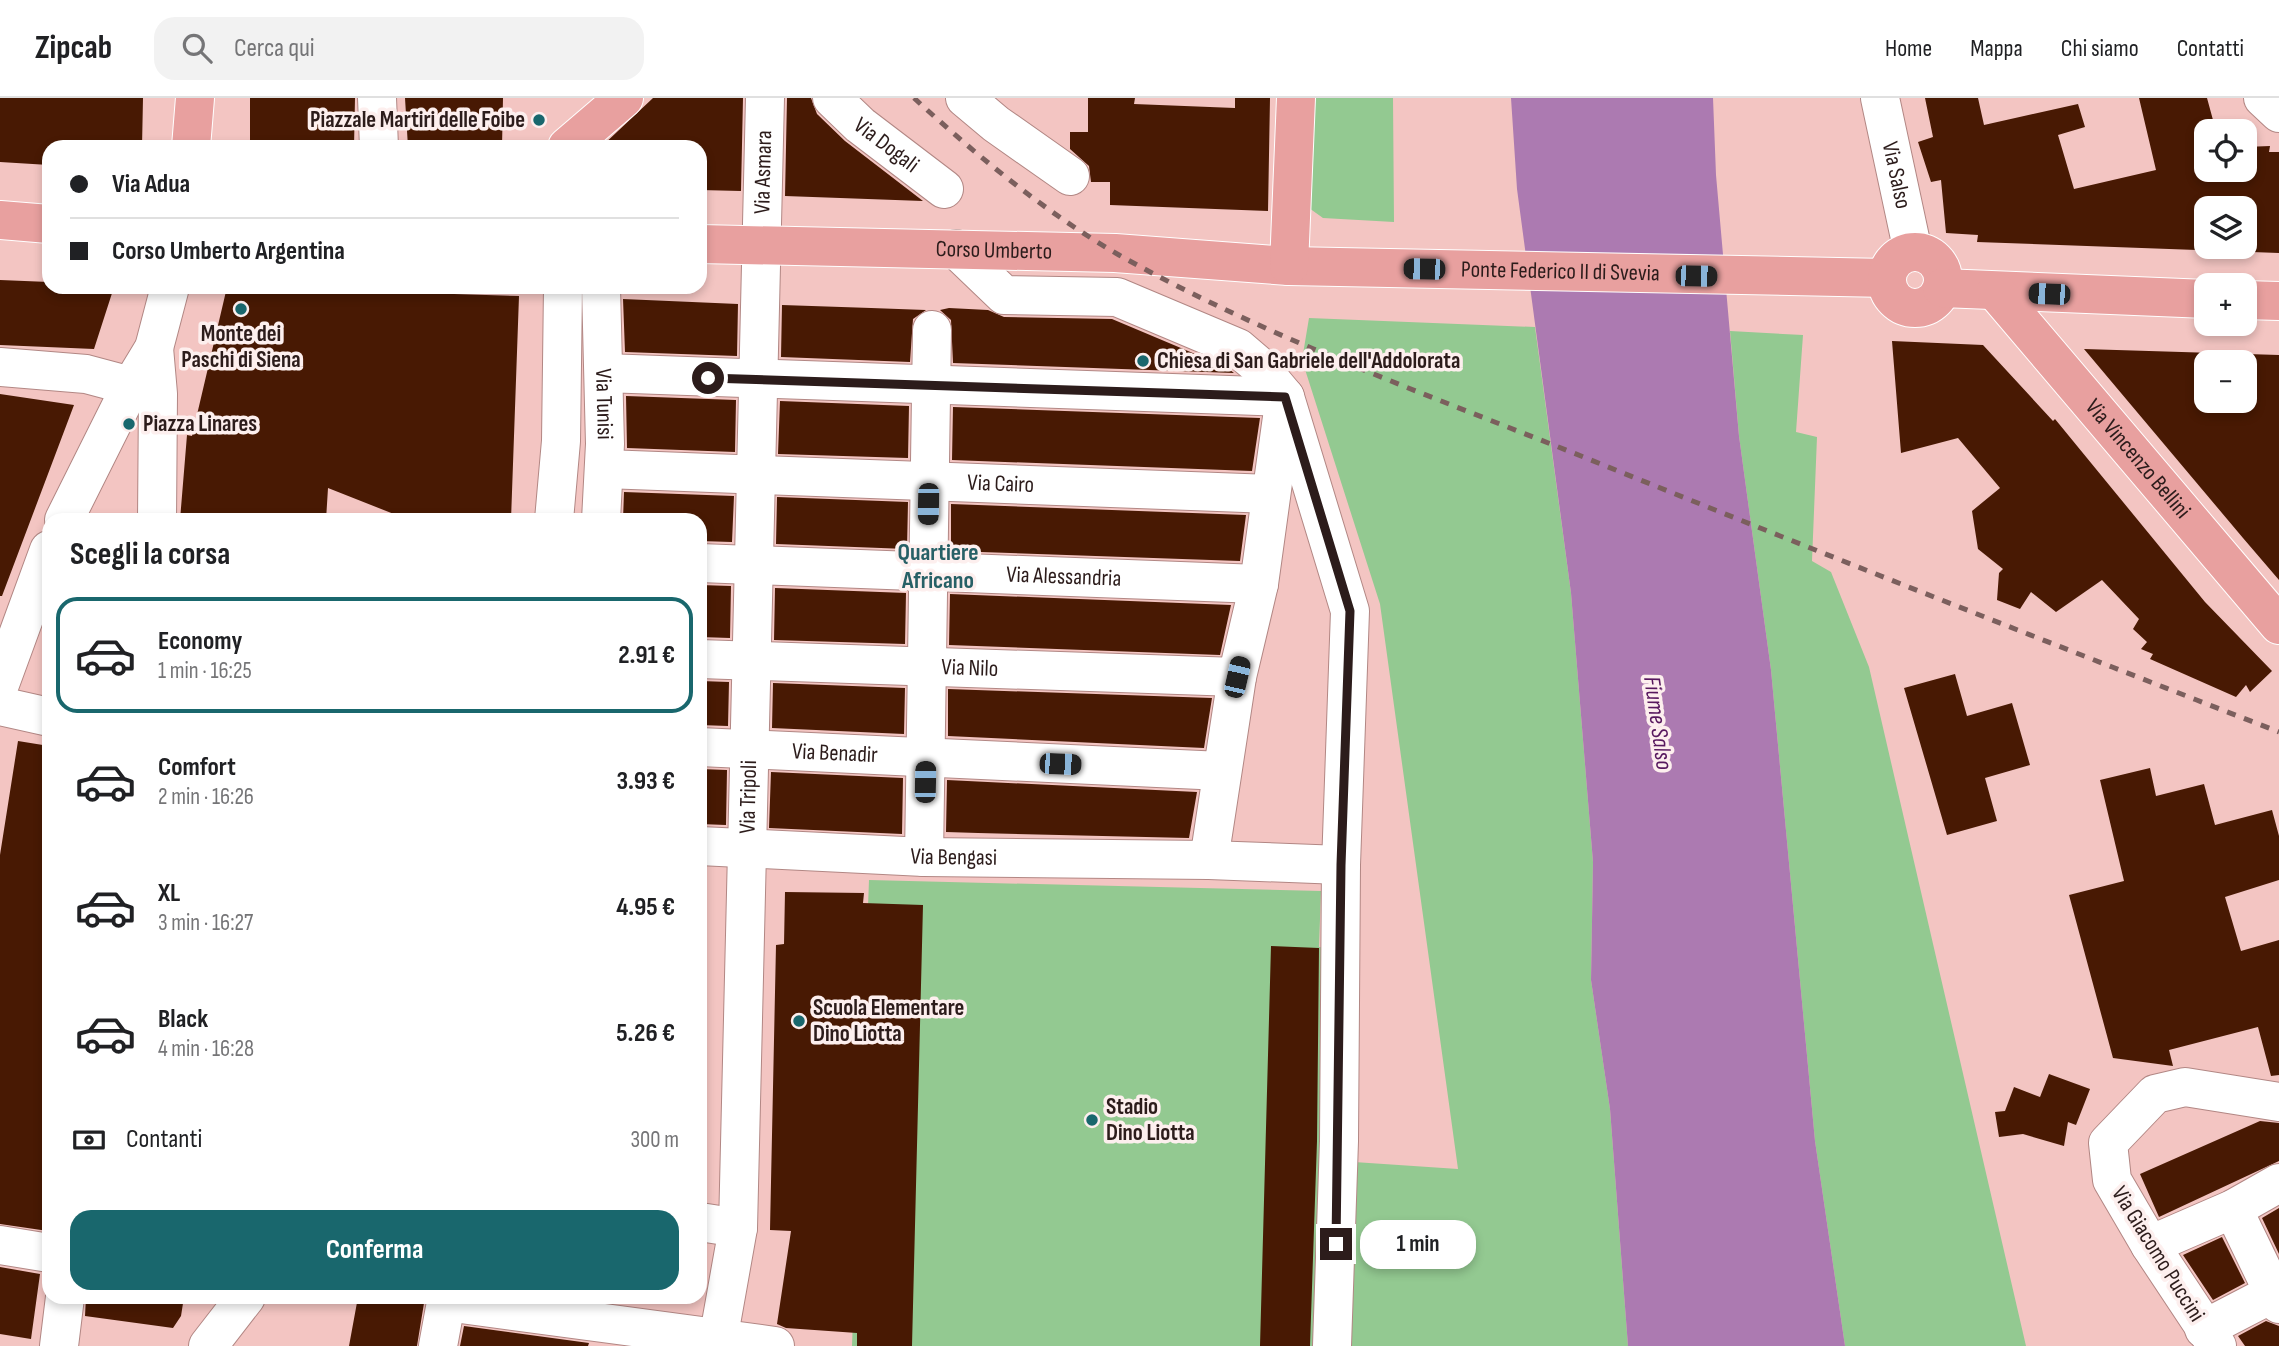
<!DOCTYPE html>
<html lang="it">
<head>
<meta charset="utf-8">
<style>
	body { margin:0; font-family:"Sofia Sans Condensed",sans-serif; background:#f2f2f2; color:#202124; height:100vh; display:flex; flex-direction:column; font-size:26px; white-space:nowrap }
	* { box-sizing:border-box; margin:0 }
	p { font-size:23px; color:#757577 }
	.icon { flex:none; width:38px; height:38px; fill:none; stroke:currentColor; stroke-width:2; stroke-linecap:round; stroke-linejoin:round }
	.map { position:relative; flex:1; overflow:hidden }
	.side { position:absolute; left:42px; top:415px; width:665px; height:791px; display:flex; flex-direction:column; background:#fff; border-radius:21px; box-shadow:0 4px 10px #0003 }
	.side>* { flex:none }
	.banner { position:absolute; left:42px; top:42px; width:665px; height:154px; border-radius:21px; box-shadow:0 4px 10px #0003; display:grid; align-content:center; height:154px; padding:0 28px; background:#fff }
	.tools { position:absolute; left:2194px; top:21px; display:grid; gap:14px }
	.tools a { display:grid; place-items:center; width:63px; height:63px; border-radius:14px; background:#fff; box-shadow:0 4px 10px #0003; font-size:35px }
	.end { position:absolute; width:32px; height:32px; margin:-16px; border:9px solid #2c1c1b; background:#fff; box-shadow:0 0 0 4px #fff }
	.from { border-radius:50% }
	.bubble { position:absolute; height:49px; border-radius:21px; background:#fff; box-shadow:0 4px 10px #0003; font-size:23px; font-weight:700; line-height:49px; text-align:center }
	.car { position:absolute; width:21px; height:42px; margin:-21px -10px; border-radius:9px; box-shadow:0 0 5px 2px #0007; background:linear-gradient(#222 24%,#8ab4d8 0 40%,#222 0 76%,#8ab4d8 0 86%,#222 0) }
	.banner b { display:flex; align-items:center; gap:24px; height:66px; font-size:26px }
	.banner b+b { border-top:2px solid #e0e0e0 }
	.banner i { width:18px; height:18px; background:#202124 }
	ul { padding:0; list-style:none }
	li { display:flex; align-items:center; gap:21px; height:116px; margin:0 14px 10px; padding:0 14px; border:4px solid transparent; border-radius:21px }
	li div { flex:1 }
	li b { display:block; font-size:26px }
	li em { font-style:normal; font-weight:700 }
	li.on { border-color:#19676d }
	li>.icon { width:63px; height:63px; stroke-width:1.5 }
	h2 { padding:0 28px; font-size:32px; line-height:84px }
	.pay { display:flex; align-items:center; gap:18px; height:77px; padding:0 28px; font-size:26px }
	.pay p { margin-inline-start:auto }
	.cta { display:flex; gap:14px; margin-top:auto; padding:14px 28px }
	.cta a { flex:1; height:80px; border-radius:21px; background:#19676d; color:#fff; font-size:28px; font-weight:700; line-height:80px; text-align:center }
	header { display:flex; align-items:center; gap:42px; box-sizing:border-box; height:98px; padding:0 35px; background:#fff; border-bottom:2px solid #e0e0e0 }
	header strong { font-size:33px }
	nav { display:flex; gap:38px; margin-inline-start:auto; font-size:24px }
	.search { width:490px; height:63px; background:#f2f2f2; display:flex; align-items:center; gap:18px; box-sizing:border-box; padding:0 24px; border-radius:21px; color:#757577; font-size:26px }
	.map>svg:first-child { display:block }
	.green { fill:#93c991 }
	.water { fill:#ac7ab1 }
	.building { fill:#481903; fill-rule:evenodd }
	.lines { fill:none; stroke-linecap:round; stroke-linejoin:round }
	.minor-casing { stroke:#b28784; stroke-width:40 }
	.major-casing { stroke:#fff; stroke-width:40 }
	.minor { stroke:#fff; stroke-width:38 }
	.major { stroke:#e8a09f; stroke-width:38 }
	.rail { stroke:#7b5f5d; stroke-width:5; stroke-dasharray:9 9; stroke-linecap:butt }
	.route { stroke:#2c1c1b; stroke-width:9 }
	.poi-dot { fill:#19676d; stroke:#fdefee; stroke-width:2.5 }
	.labels { text-anchor:middle; dominant-baseline:central; stroke-width:7; stroke-linejoin:round; paint-order:stroke }
	.poi-label { font-size:23px; font-weight:bold; fill:#2c1c1b; stroke:#fdefee; text-anchor:start }
	.street-label { font-size:23px; fill:#2c1c1b; stroke:#fdefee }
	.neighbourhood-label { font-size:24px; font-weight:bold; fill:#276066; stroke:#fdefee }
	.water-label { font-size:24px; font-style:italic; fill:#57185e; stroke:#fdefee }
</style>
</head>
<body>
<header>
<strong>Zipcab</strong>
<div class="search"><svg class="icon" aria-label="search" viewBox="0 0 24 24"><circle cx="10" cy="10" r="6"/><path d="M15 15l6 6"/></svg>Cerca qui</div>
<nav><a>Home</a><a>Mappa</a><a>Chi siamo</a><a>Contatti</a></nav>
</header>
<div class="map">
<svg width="2279" height="1248" viewBox="0 0 2279 1248">
	<rect width="100%" height="100%" fill="#f3c5c2"/>
	<path class="green" d="M1314 0H1393L1394 124 1323 120 1309 110Z
		M1309 220 1535 229 1571 495 1593 764 1591 882 1610 1011 1628 1248H1347L1354 1064 1458 1071 1380 506 1302 262Z
		M1730 233 1803 237 1796 334 1817 339 1812 463 1831 474 1869 569 2026 1248H1845L1815 1043 1771 572 1739 338Z
		M869 782 1321 793 1319 849 1330 850 1316 1248H852Z"/>
	<path class="water" d="M1511 0H1713L1716 77 1739 338 1771 572 1815 1043 1845 1248H1628L1610 1011 1591 882 1593 764 1571 495 1517 91Z"/>
	<path class="building" d="M0 0H143L142 49H49V67L0 64Z
		M250 0H355L354 49H250Z
		M405 0H503L502 49H408Z
		M653 0H743L741 93 700 92V49H601Z
		M787 0H811L817 16 845 43 923 103 785 98Z
		M1088 0H1135L1134 6 1235 10V0H1270L1268 113 1110 107V84H1091L1089 68 1070 51V34H1088Z
		M1925 0H1978L1984 27 2078 6 2085 29 2058 37 2074 91 2156 72 2139 0H2207L2216 33H2207V72H2245V49L2270 48 2269 54H2279V155L1977 144 1978 137 1946 135 1941 82 1931 84 1918 44 1933 39ZM2207 110H2245V149H2207Z
		M0 182 49 184V189H114L94 251 0 247Z
		M227 189 519 198 511 422H409L328 390 326 422H180L187 337 192 338Z
		M623 201 738 206 737 258 625 254Z
		M782 207 871 210 926 212 913 221 910 264 781 259Z
		M949 210 988 212 1004 219 1112 221 1226 269 1234 275 953 265 951 222 940 212Z
		M1892 243 1983 247 2053 323 2055 321 2205 504 2272 573 2250 594 2246 587 2236 599 2150 561 2153 556 2141 551 2147 544 2133 531 2139 521 2102 482 2056 514 2031 494 2020 511 1997 502 1999 475 2003 471 1978 451 1972 413 2000 390 1958 340 1901 355Z
		M2084 251 2279 257V482L2243 440ZM2207 264H2245V303H2207Z
		M0 296 74 307 2 498H0Z
		M626 298 736 302 735 354 627 350Z
		M780 303 909 308 908 360 778 356Z
		M953 309 1260 320 1252 373 952 362Z
		M624 394 734 398 732 444 700 443V422H623Z
		M777 399 908 404 907 451 776 446Z
		M951 406 1246 417 1240 463 951 453Z
		M700 487 731 488 730 540 700 539Z
		M775 490 906 495 905 546 774 542Z
		M950 496 1231 507 1220 557 949 547Z
		M1955 576 1967 618 2012 605 2030 667 1985 680 1997 723 1947 737 1904 590Z
		M700 583 729 584 728 628 700 627Z
		M773 585 905 590 904 636 772 630Z
		M948 591 1212 600 1204 650 948 638Z
		M18 643 49 648 48 1133 0 1126V757Z
		M2150 670 2156 698 2204 686 2215 727 2272 712 2279 738V782L2225 799 2241 853 2279 842V977L2271 978 2258 929 2169 952 2173 968 2113 960 2069 797 2124 783 2100 682Z
		M700 671 727 672 726 727 700 726Z
		M771 674 903 680 902 736 769 730Z
		M947 682 1197 694 1189 740 978 735 946 734Z
		M785 794 864 795 863 805 923 807 912 1248H857V1235L786 1230 777 1226 791 1133 770 1132 776 847 784 846Z
		M1271 848 1319 850 1317 1043 1310 1248H1260Z
		M2049 976 2090 991 2076 1027 2068 1024 2064 1048 2023 1036 1999 1039 1995 1014 2005 1013 2014 989 2040 999Z
		M2260 1023 2279 1025V1063L2159 1119 2140 1076Z
		M2279 1110V1156L2262 1120Z
		M2222 1139 2245 1185 2213 1202 2183 1157Z
		M0 1169 40 1176 31 1241 0 1236Z
		M86 1199H184L181 1218 173 1230 85 1218Z
		M358 1199H425L417 1248H349Z
		M2266 1223 2279 1228V1248H2245L2238 1238Z
		M464 1228 589 1245 588 1248H460Z"/>
	<g class="lines">
		<defs>
			<g id="minor">
				<path d="M377 0 379 49"/>
				<path id="s1" d="M832 0 860 27 944 91"/>
				<path d="M965 0 996 26 1070 78"/>
				<path id="s2" d="M1880 0 1913 154"/>
				<path d="M2263 0 2279 15"/>
				<path d="M956 151 1004 197 1117 199 1238 250 1259 268 1285 299 1350 513 1341 767 1339 1043 1332 1248"/>
				<path id="s3" d="M601 189 605 346 601 422"/>
				<path d="M154 250 158 296 157 422"/>
				<path d="M0 269 86 276 131 288"/>
				<path d="M604 275 1285 299"/>
				<path id="s4" d="M605 371 1271 396"/>
				<path d="M64 422 131 288 154 250 170 189"/>
				<path d="M554 422 561 343 563 189"/>
				<path id="s5" d="M700 465 1259 486"/>
				<path id="s6" d="M700 561 1237 579"/>
				<path d="M0 586 49 452"/>
				<path d="M0 608 49 619"/>
				<path id="s7" d="M700 649 1222 673"/>
				<path id="s8" d="M700 748 924 759 1209 762 1341 767"/>
				<path d="M924 759 932 232"/>
				<path d="M1209 762 1237 579 1259 486 1283 312"/>
				<path d="M2233 1111 2279 1206"/>
				<path d="M700 1124 738 1130"/>
				<path d="M0 1147 49 1155"/>
				<path d="M2150 1147 2233 1111 2279 1085"/>
				<path d="M446 1204 775 1248"/>
				<path d="M2204 1231 2279 1192"/>
				<path d="M59 1248 65 1199"/>
				<path d="M208 1248 246 1199"/>
				<path d="M438 1248 447 1199"/>
				<path id="s9" d="M717 1248 738 1130 765 0"/>
				<path d="M2217 1248 2150 1147 2112 1082 2108 1045 2155 996 2185 989 2279 1004"/>
			</g>
			<g id="major">
				<path d="M191 49 195 0"/>
				<path d="M567 49 624 0"/>
				<path d="M0 122 49 126"/>
				<path id="s10" d="M700 146 1115 155 1289 168 1887 180"/>
				<circle cx="1915" cy="182" r="28"/>
				<path d="M1289 168 1296 0"/>
				<path d="M1942 190 2207 201"/>
				<path id="s11" d="M1996 194 2279 527"/>
				<path d="M2245 202 2279 203"/>
			</g>
		</defs>
		<use href="#minor" class="minor-casing"/>
		<use href="#major" class="major-casing"/>
		<use href="#minor" class="minor"/>
		<use href="#major" class="major"/>
		<path class="rail" d="M914 0C976 57 1046 115 1119 157 1267 240 1429 297 1586 360 1816 453 2047 544 2279 634"/>
	</g>
	<g class="lines">
		<path class="route" d="M708 280 1285 299 1350 513 1341 767 1336 1146"/>
	</g>
	<g class="poi-dot">
		<circle cx="539" cy="22" r="7"/>
		<circle cx="241" cy="211" r="7"/>
		<circle cx="1143" cy="263" r="7"/>
		<circle cx="129" cy="326" r="7"/>
		<circle cx="799" cy="923" r="7"/>
		<circle cx="1092" cy="1022" r="7"/>
	</g>
	<g class="labels">
		<g class="poi-label">
			<text x="525" y="22" text-anchor="end">Piazzale Martiri delle Foibe</text>
			<text x="241" y="236" text-anchor="middle">Monte dei<tspan x="241" dy="26">Paschi di Siena</tspan></text>
			<text x="1157" y="263">Chiesa di San Gabriele dell'Addolorata</text>
			<text x="143" y="326">Piazza Linares</text>
			<text x="813" y="910">Scuola Elementare<tspan x="813" dy="26">Dino Liotta</tspan></text>
			<text x="1106" y="1009">Stadio<tspan x="1106" dy="26">Dino Liotta</tspan></text>
		</g>
		<g class="street-label">
			<text stroke="none"><textPath href="#s1" startOffset="72">Via Dogali</textPath></text>
			<text stroke="none"><textPath href="#s9" startOffset="1176">Via Asmara</textPath></text>
			<text stroke="none"><textPath href="#s2" startOffset="79">Via Salso</textPath></text>
			<text stroke="none"><textPath href="#s10" startOffset="294">Corso Umberto</textPath></text>
			<text stroke="none"><textPath href="#s10" startOffset="861">Ponte Federico II di Svevia</textPath></text>
			<text stroke="none"><textPath href="#s3" startOffset="117">Via Tunisi</textPath></text>
			<text stroke="none"><textPath href="#s11" startOffset="219">Via Vincenzo Bellini</textPath></text>
			<text stroke="none"><textPath href="#s4" startOffset="396">Via Cairo</textPath></text>
			<text stroke="none"><textPath href="#s5" startOffset="364">Via Alessandria</textPath></text>
			<text stroke="none"><textPath href="#s6" startOffset="270">Via Nilo</textPath></text>
			<text stroke="none"><textPath href="#s7" startOffset="135">Via Benadir</textPath></text>
			<text stroke="none"><textPath href="#s9" startOffset="551">Via Tripoli</textPath></text>
			<text stroke="none"><textPath href="#s8" startOffset="254">Via Bengasi</textPath></text>
			<text transform="translate(2158 1156) rotate(58)">Via Giacomo Puccini</text>
		</g>
		<g class="neighbourhood-label">
			<text x="938" y="454">Quartiere<tspan x="938" dy="28">Africano</tspan></text>
		</g>
		<g class="water-label">
			<text transform="translate(1658 625) rotate(82)">Fiume Salso</text>
		</g>
	</g>
</svg>
<div class="tools">
<a><svg class="icon" aria-label="locate" viewBox="0 0 24 24"><circle cx="12" cy="12" r="6"/><path d="M12 2v4M12 18v4M2 12h4M18 12h4"/></svg></a>
<a><svg class="icon" aria-label="layers" viewBox="0 0 24 24"><path d="M12 4l9 5-9 5-9-5zM3 14l9 5 9-5"/></svg></a>
<a>+</a>
<a>−</a>
</div>
<i class="end from" style="left:708px;top:280px"></i>
<i class="end" style="left:1336px;top:1146px"></i>
<div class="bubble" style="left:1360px;top:1122px;width:116px">1 min</div>
<i class="car" style="left:1424px;top:171px;rotate:271deg"></i>
<i class="car" style="left:1696px;top:178px;rotate:91deg"></i>
<i class="car" style="left:2049px;top:196px;rotate:272deg"></i>
<i class="car" style="left:928px;top:406px;rotate:181deg"></i>
<i class="car" style="left:1237px;top:579px;rotate:13deg"></i>
<i class="car" style="left:1060px;top:666px;rotate:92deg"></i>
<i class="car" style="left:925px;top:684px;rotate:1deg"></i>
<div class="banner">
<b><i class="from"></i>Via Adua</b>
<b><i></i>Corso Umberto Argentina</b>
</div>
<section class="side">
<h2>Scegli la corsa</h2>
<ul>
<li class="on"><svg class="icon" aria-label="car" viewBox="0 0 24 24"><path d="M5 17H2v-5l4-1 3-4h7l3 4 3 1v5h-3M9 17h6M6 11h13"/><circle cx="7" cy="17" r="2"/><circle cx="17" cy="17" r="2"/></svg><div><b>Economy</b><p>1 min · 16:25</p></div><em>2.91 €</em></li>
<li><svg class="icon" aria-label="car" viewBox="0 0 24 24"><path d="M5 17H2v-5l4-1 3-4h7l3 4 3 1v5h-3M9 17h6M6 11h13"/><circle cx="7" cy="17" r="2"/><circle cx="17" cy="17" r="2"/></svg><div><b>Comfort</b><p>2 min · 16:26</p></div><em>3.93 €</em></li>
<li><svg class="icon" aria-label="car" viewBox="0 0 24 24"><path d="M5 17H2v-5l4-1 3-4h7l3 4 3 1v5h-3M9 17h6M6 11h13"/><circle cx="7" cy="17" r="2"/><circle cx="17" cy="17" r="2"/></svg><div><b>XL</b><p>3 min · 16:27</p></div><em>4.95 €</em></li>
<li><svg class="icon" aria-label="car" viewBox="0 0 24 24"><path d="M5 17H2v-5l4-1 3-4h7l3 4 3 1v5h-3M9 17h6M6 11h13"/><circle cx="7" cy="17" r="2"/><circle cx="17" cy="17" r="2"/></svg><div><b>Black</b><p>4 min · 16:28</p></div><em>5.26 €</em></li>
</ul>
<div class="pay"><svg class="icon" aria-label="cash" viewBox="0 0 24 24"><path d="M3 7h18v10H3z"/><circle cx="12" cy="12" r="2"/></svg>Contanti<p>300 m</p></div>
<div class="cta"><a>Conferma</a></div>
</section>
</div>
</body>
</html>
